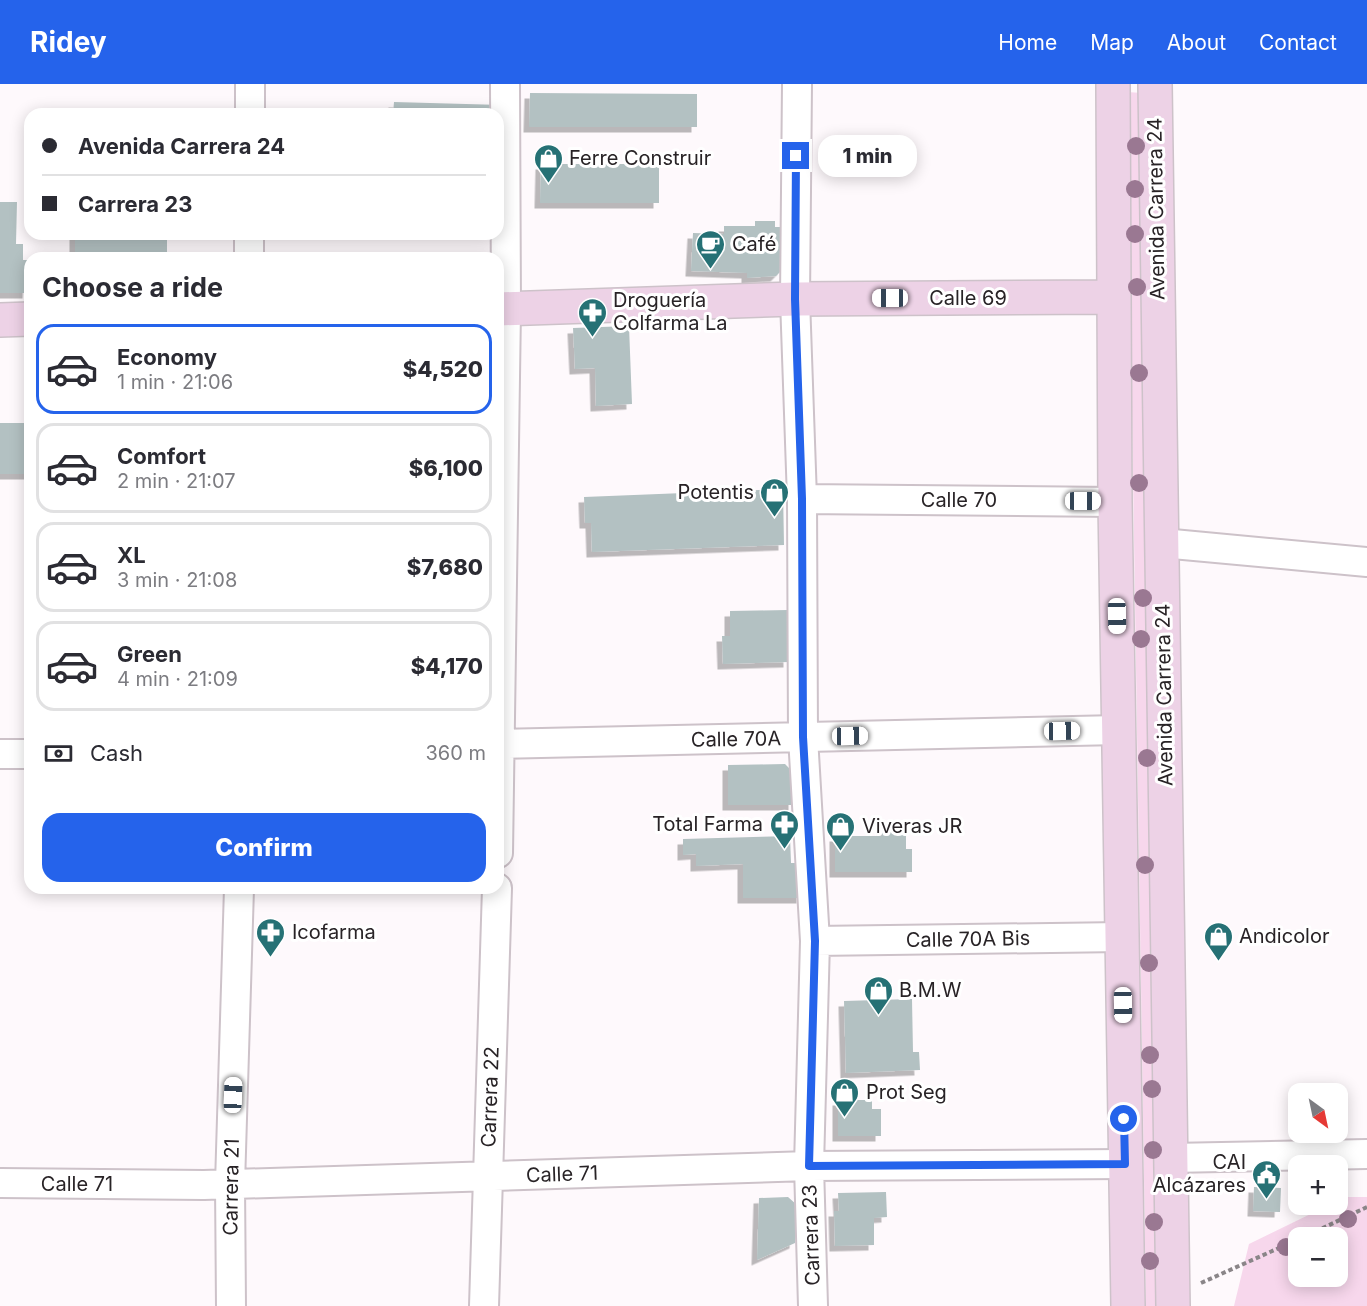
<!DOCTYPE html>
<html lang="en">
<head>
<meta charset="utf-8">
<style>
	body { margin:0; font-family:Inter,sans-serif; background:#f2f2f3; color:#2b2b33; height:100vh; display:flex; flex-direction:column; font-size:22px; white-space:nowrap }
	* { box-sizing:border-box; margin:0 }
	p { font-size:20px; color:#7c7c81 }
	.icon { flex:none; width:33px; height:33px; fill:none; stroke:currentColor; stroke-width:2; stroke-linecap:round; stroke-linejoin:round }
	.map { position:relative; flex:1; overflow:hidden }
	.details { position:absolute; left:24px; top:168px; width:480px; height:642px; display:flex; flex-direction:column; background:#fff; border-radius:18px; box-shadow:0 3px 15px #0003 }
	.details>* { flex:none }
	.hud { position:absolute; left:24px; top:24px; width:480px; height:132px; border-radius:18px; box-shadow:0 3px 15px #0003; display:grid; align-content:center; height:132px; padding:0 18px; background:#fff }
	.needle { width:39px; rotate:147deg }
	.fabs { position:absolute; left:1288px; top:999px; display:grid; gap:12px }
	.fabs a { display:grid; place-items:center; width:60px; height:60px; border-radius:12px; background:#fff; box-shadow:0 3px 15px #0003; font-size:30px }
	.end { position:absolute; width:27px; height:27px; margin:-14px; border:8px solid #2563eb; background:#fff; box-shadow:0 0 0 3px #fff }
	.from { border-radius:50% }
	.bubble { position:absolute; height:42px; border-radius:18px; background:#fff; box-shadow:0 3px 15px #0003; font-size:20px; font-weight:800; line-height:42px; text-align:center }
	.car { position:absolute; width:18px; height:36px; margin:-18px -9px; border-radius:8px; box-shadow:0 0 4px 2px #0007; background:linear-gradient(#fff 24%,#345 0 40%,#fff 0 76%,#345 0 86%,#fff 0) }
	.hud b { display:flex; align-items:center; gap:21px; height:57px; font-size:22px }
	.hud b+b { border-top:2px solid #e1e1e2 }
	.hud i { width:15px; height:15px; background:#2b2b33 }
	ul { padding:0; list-style:none }
	li { display:flex; align-items:center; gap:18px; height:90px; margin:0 12px 9px; padding:0 6px; border:3px solid #e1e1e2; border-radius:18px }
	li div { flex:1 }
	li b { display:block; font-size:22px }
	li em { font-style:normal; font-weight:800 }
	li.active { border-color:#2563eb }
	li>.icon { width:54px; height:54px; stroke-width:1.5 }
	h2 { padding:0 18px; font-size:27px; line-height:72px }
	.pay { display:flex; align-items:center; gap:15px; height:66px; padding:0 18px; font-size:22px }
	.pay p { margin-inline-start:auto }
	.action { display:flex; gap:12px; margin-top:auto; padding:12px 18px }
	.action a { flex:1; height:69px; border-radius:18px; background:#2563eb; color:#fff; font-size:24px; font-weight:800; line-height:69px; text-align:center }
	header { display:flex; align-items:center; gap:36px; box-sizing:border-box; height:84px; padding:0 30px; background:#2563eb; color:#fff }
	header strong { font-size:28px }
	nav { display:flex; gap:33px; margin-inline-start:auto; font-size:21px }
	.map>svg:first-child { display:block }
	.green { fill:#f7d7ec; fill-rule:evenodd }
	.building { fill:#b3c1c2; filter:url(#shadow) }
	.lines { fill:none; stroke-linecap:round; stroke-linejoin:round }
	.street-casing { stroke:#cdc2c9; stroke-width:32 }
	.secondary-casing { stroke:#cdc2c9; stroke-width:36 }
	.path { stroke:#8a8588; stroke-width:4; stroke-dasharray:4.5 3; stroke-linecap:butt }
	.street { stroke:#fff; stroke-width:28 }
	.secondary { stroke:#edd2e6; stroke-width:33 }
	.tree { fill:#9a7892 }
	.route { stroke:#2563eb; stroke-width:8 }
	.labels { text-anchor:middle; dominant-baseline:central; stroke-width:6; stroke-linejoin:round; paint-order:stroke }
	.poi-label { font-size:20px; fill:#282326; stroke:#fff; text-anchor:start }
	.street-label { font-size:20px; fill:#282326; stroke:#fff }
</style>
</head>
<body>
<header>
<strong>Ridey</strong>
<nav><a>Home</a><a>Map</a><a>About</a><a>Contact</a></nav>
</header>
<div class="map">
<svg width="1367" height="1222" viewBox="0 0 1367 1222">
	<defs>
		<filter id="shadow"><feDropShadow dx="-5.5" dy="5.5" stdDeviation="0" flood-color="#0004"/></filter>
	</defs>
	<rect width="100%" height="100%" fill="#fef9fc"/>
	<path class="green" d="M1127 8 1142 9 1162 1222H1146Z
		M1344 1113H1367V1222H1234L1249 1160 1329 1121 1338 1120V1116ZM1299 1154H1338V1192H1299Z"/>
	<path class="building" d="M530 9 697 10V43H529Z
		M394 18 502 21 498 30H393Z
		M541 80H659V119H540Z
		M0 118H17L16 160H23V176H30L28 209H0Z
		M755 137H775V143H787L783 185 776 192 747 194V189L691 187 693 149 724 150V142H755Z
		M75 150H167V174H75Z
		M629 242 632 320 596 322 595 284 575 285 573 244Z
		M0 339H30V390H0Z
		M783 405 784 461 592 468 591 439H585L584 413Z
		M788 526 789 578 723 580 722 552H730V527Z
		M785 680 794 689V721H728V681Z
		M882 740H906V765H912V788H835V752H882Z
		M790 752 791 779H802V814H743V780L696 782V770L683 771V755Z
		M912 915 913 968H919L920 986 846 989 844 917Z
		M838 1016H872V1025H881V1052H838Z
		M1254 1103 1281 1104 1280 1128 1253 1127Z
		M886 1108 887 1133 874 1134V1161L835 1162 834 1127H839L838 1109Z
		M788 1113 797 1121 795 1159 757 1176 759 1114Z"/>
	<g class="lines">
		<defs>
			<path id="street" d="M797 0 795 215 802 415 803 653 815 857 809 1082 813 1222
				M250 30V0
				M249 174V150
				M802 415 1115 418
				M1162 459 1367 478
				M498 660 1119 646
				M0 670H30
				M498 769 506 225 505 0
				M815 857 1122 853
				M1171 1074 1367 1070
				M0 1099 204 1101 809 1082 1125 1080
				M231 1222 230 1100 239 804
				M484 1222 497 804"/>
			<path id="secondary" d="M1113 0 1115 418 1128 1222
				M1155 0 1173 1222
				M498 225 795 215 1114 213
				M0 236 30 235"/>
		</defs>
		<use href="#street" class="street-casing"/>
		<use href="#secondary" class="secondary-casing"/>
		<path class="path" d="M1302 1154 1367 1123
			M1201 1199 1299 1155"/>
		<use href="#street" class="street"/>
		<use href="#secondary" class="secondary"/>
	</g>
	<g class="tree">
		<circle cx="1136" cy="62" r="9"/>
		<circle cx="1135" cy="105" r="9"/>
		<circle cx="1135" cy="150" r="9"/>
		<circle cx="1137" cy="203" r="9"/>
		<circle cx="1139" cy="289" r="9"/>
		<circle cx="1139" cy="399" r="9"/>
		<circle cx="1143" cy="514" r="9"/>
		<circle cx="1141" cy="555" r="9"/>
		<circle cx="1147" cy="674" r="9"/>
		<circle cx="1145" cy="781" r="9"/>
		<circle cx="1149" cy="879" r="9"/>
		<circle cx="1150" cy="971" r="9"/>
		<circle cx="1152" cy="1005" r="9"/>
		<circle cx="1153" cy="1066" r="9"/>
		<circle cx="1348" cy="1135" r="9"/>
		<circle cx="1154" cy="1138" r="9"/>
		<circle cx="1286" cy="1163" r="9"/>
		<circle cx="1150" cy="1177" r="9"/>
	</g>
	<g class="lines">
		<path class="route" d="M796 72 795 215 802 415 803 653 815 857 809 1082 1125 1080 1124 1035"/>
	</g>
	<defs>
		<symbol id="shop-pin" viewBox="-11 -11 22 30"><path d="M0 17L-7.5 6A9.5 9.5 0 1 1 7.5 6Z" fill="#267175" stroke="#fff"/><path d="M-5-2.5h2.3a2.7 3.5 0 0 1 5.4 0H5L5.5 6h-11ZM-1.5-2.5h3a1.5 2.3 0 0 0-3 0Z" fill="#fff"/></symbol>
		<symbol id="cafe-pin" viewBox="-11 -11 22 30"><path d="M0 17L-7.5 6A9.5 9.5 0 1 1 7.5 6Z" fill="#267175" stroke="#fff"/><path d="M-5.5-4.5H6V0H3Q3 3.5 0 3.5H-2.5Q-5.5 3.5-5.5 0ZM3-3.2v2h1.7v-2ZM-6 4.5H4V6H-6Z" fill="#fff"/></symbol>
		<symbol id="pharmacy-pin" viewBox="-11 -11 22 30"><path d="M0 17L-7.5 6A9.5 9.5 0 1 1 7.5 6Z" fill="#267175" stroke="#fff"/><path d="M-2-6h4v4h4v4h-4v4h-4v-4h-4v-4h4Z" fill="#fff"/></symbol>
		<symbol id="civic-pin" viewBox="-11 -11 22 30"><path d="M0 17L-7.5 6A9.5 9.5 0 1 1 7.5 6Z" fill="#267175" stroke="#fff"/><path d="M-.6-6.5H3V-4.5H.6V-3L4-1V1h2V6H-6V1h2V-1L-.6-3ZM-1.2 2.5V6h2.4V2.5Z" fill="#fff"/></symbol>
	</defs>
	<g fill-rule="evenodd">
		<use href="#shop-pin" x="532" y="58" width="33" height="45"/>
		<use href="#cafe-pin" x="694" y="144" width="33" height="45"/>
		<use href="#pharmacy-pin" x="576" y="212" width="33" height="45"/>
		<use href="#shop-pin" x="758" y="392" width="33" height="45"/>
		<use href="#pharmacy-pin" x="768" y="724" width="33" height="45"/>
		<use href="#shop-pin" x="824" y="726" width="33" height="45"/>
		<use href="#pharmacy-pin" x="254" y="832" width="33" height="45"/>
		<use href="#shop-pin" x="1202" y="836" width="33" height="45"/>
		<use href="#shop-pin" x="862" y="890" width="33" height="45"/>
		<use href="#shop-pin" x="828" y="992" width="33" height="45"/>
		<use href="#civic-pin" x="1250" y="1074" width="33" height="45"/>
	</g>
	<g class="labels">
		<g class="poi-label">
			<text x="569" y="74">Ferre Construir</text>
			<text x="732" y="160">Café</text>
			<text x="613" y="216">Droguería<tspan x="613" dy="23">Colfarma La</tspan></text>
			<text x="754" y="408" text-anchor="end">Potentis</text>
			<text x="763" y="740" text-anchor="end">Total Farma</text>
			<text x="862" y="742">Viveras JR</text>
			<text x="292" y="848">Icofarma</text>
			<text x="1239" y="852">Andicolor</text>
			<text x="899" y="906">B.M.W</text>
			<text x="866" y="1008">Prot Seg</text>
			<text x="1246" y="1078" text-anchor="end">CAI<tspan x="1246" dy="23">Alcázares</tspan></text>
		</g>
		<g class="street-label">
			<text transform="translate(1156 125) rotate(-91)">Avenida Carrera 24</text>
			<text x="968" y="214">Calle 69</text>
			<text x="959" y="416">Calle 70</text>
			<text transform="translate(1164 611) rotate(-91)">Avenida Carrera 24</text>
			<text transform="translate(736 655) rotate(-1)">Calle 70A</text>
			<text transform="translate(968 855) rotate(-1)">Calle 70A Bis</text>
			<text transform="translate(490 1013) rotate(-88)">Carrera 22</text>
			<text transform="translate(562 1090) rotate(-2)">Calle 71</text>
			<text x="77" y="1100">Calle 71</text>
			<text transform="translate(231 1103) rotate(-89)">Carrera 21</text>
			<text transform="translate(811 1151) rotate(-92)">Carrera 23</text>
		</g>
	</g>
</svg>
<div class="fabs">
<a><svg class="needle" viewBox="-14 -14 28 28"><path d="M0-13l5 13h-10z" fill="#e53935"/><path d="M0 13l5-13h-10z" fill="#7c7c81"/></svg></a>
<a>+</a>
<a>−</a>
</div>
<i class="end from" style="left:1124px;top:1035px"></i>
<i class="end" style="left:796px;top:72px"></i>
<div class="bubble" style="left:818px;top:51px;width:99px">1 min</div>
<i class="car" style="left:890px;top:214px;rotate:270deg"></i>
<i class="car" style="left:1083px;top:417px;rotate:90deg"></i>
<i class="car" style="left:1117px;top:532px;rotate:179deg"></i>
<i class="car" style="left:1062px;top:647px;rotate:89deg"></i>
<i class="car" style="left:850px;top:652px;rotate:89deg"></i>
<i class="car" style="left:1123px;top:921px;rotate:179deg"></i>
<i class="car" style="left:233px;top:1011px;rotate:2deg"></i>
<div class="hud">
<b><i class="from"></i>Avenida Carrera 24</b>
<b><i></i>Carrera 23</b>
</div>
<section class="details">
<h2>Choose a ride</h2>
<ul>
<li class="active"><svg class="icon" aria-label="car" viewBox="0 0 24 24"><path d="M5 17H2v-5l4-1 3-4h7l3 4 3 1v5h-3M9 17h6M6 11h13"/><circle cx="7" cy="17" r="2"/><circle cx="17" cy="17" r="2"/></svg><div><b>Economy</b><p>1 min · 21:06</p></div><em>$4,520</em></li>
<li><svg class="icon" aria-label="car" viewBox="0 0 24 24"><path d="M5 17H2v-5l4-1 3-4h7l3 4 3 1v5h-3M9 17h6M6 11h13"/><circle cx="7" cy="17" r="2"/><circle cx="17" cy="17" r="2"/></svg><div><b>Comfort</b><p>2 min · 21:07</p></div><em>$6,100</em></li>
<li><svg class="icon" aria-label="car" viewBox="0 0 24 24"><path d="M5 17H2v-5l4-1 3-4h7l3 4 3 1v5h-3M9 17h6M6 11h13"/><circle cx="7" cy="17" r="2"/><circle cx="17" cy="17" r="2"/></svg><div><b>XL</b><p>3 min · 21:08</p></div><em>$7,680</em></li>
<li><svg class="icon" aria-label="car" viewBox="0 0 24 24"><path d="M5 17H2v-5l4-1 3-4h7l3 4 3 1v5h-3M9 17h6M6 11h13"/><circle cx="7" cy="17" r="2"/><circle cx="17" cy="17" r="2"/></svg><div><b>Green</b><p>4 min · 21:09</p></div><em>$4,170</em></li>
</ul>
<div class="pay"><svg class="icon" aria-label="cash" viewBox="0 0 24 24"><path d="M3 7h18v10H3z"/><circle cx="12" cy="12" r="2"/></svg>Cash<p>360 m</p></div>
<div class="action"><a>Confirm</a></div>
</section>
</div>
</body>
</html>
